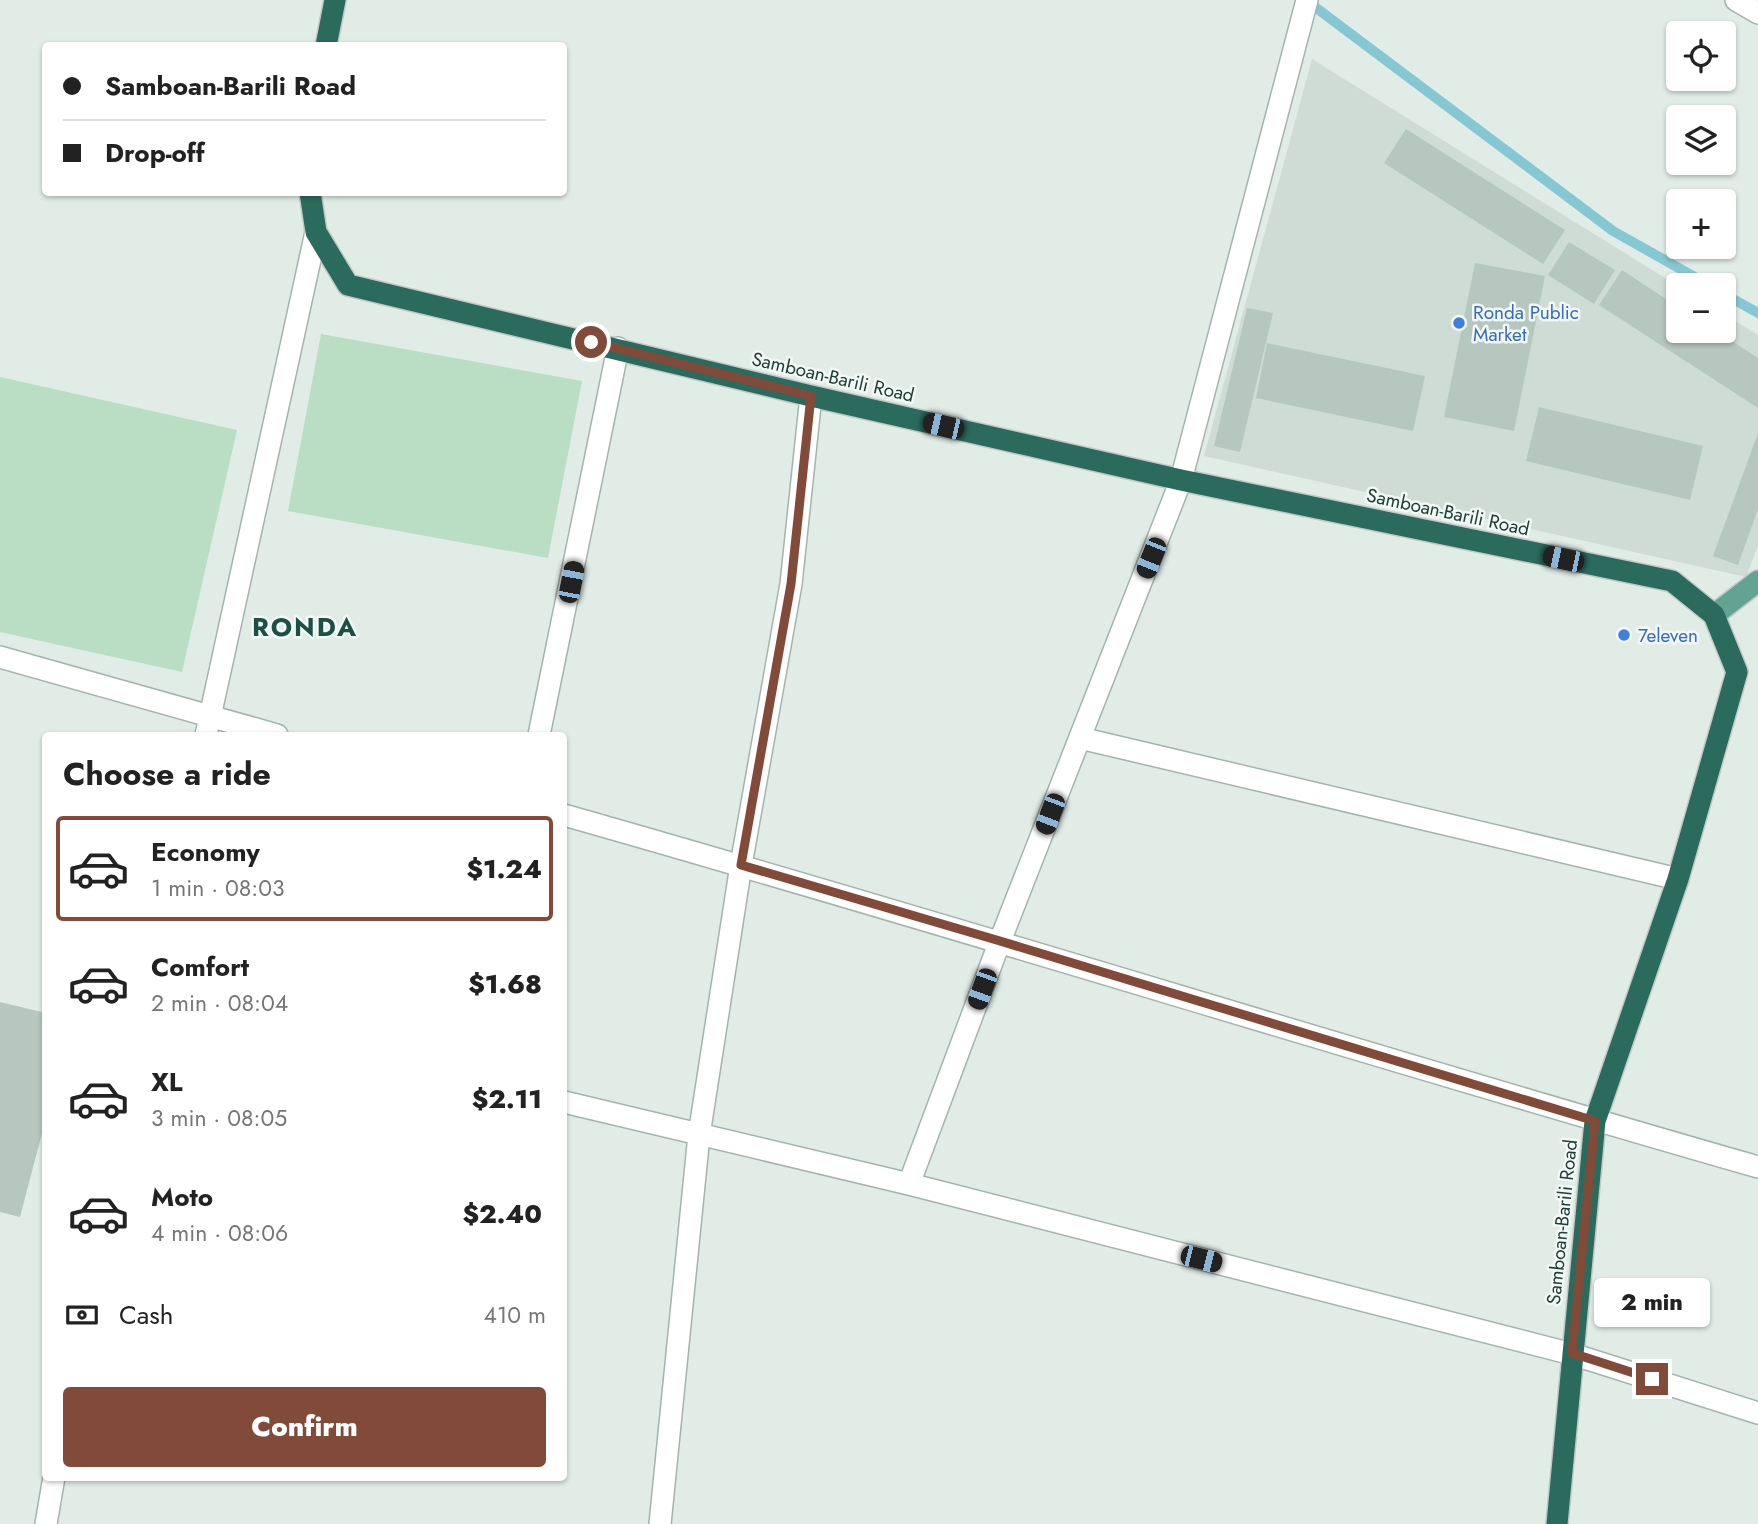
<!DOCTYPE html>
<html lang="en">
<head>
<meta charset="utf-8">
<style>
	body { margin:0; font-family:Jost,sans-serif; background:#f2f2f2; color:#222; height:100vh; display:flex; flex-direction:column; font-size:26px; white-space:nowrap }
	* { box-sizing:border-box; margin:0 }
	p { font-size:23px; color:#767676 }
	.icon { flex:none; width:38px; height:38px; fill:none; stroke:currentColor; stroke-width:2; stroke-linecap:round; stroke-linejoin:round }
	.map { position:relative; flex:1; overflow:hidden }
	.details { position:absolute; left:42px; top:732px; width:525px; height:749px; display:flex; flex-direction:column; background:#fff; border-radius:7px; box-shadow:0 2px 5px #0004 }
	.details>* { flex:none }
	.banner { position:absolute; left:42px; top:42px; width:525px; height:154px; border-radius:7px; box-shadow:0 2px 5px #0004; display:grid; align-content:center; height:154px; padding:0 21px; background:#fff }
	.controls { position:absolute; left:1666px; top:21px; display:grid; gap:14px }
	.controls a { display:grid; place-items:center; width:70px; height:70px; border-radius:7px; background:#fff; box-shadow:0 2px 5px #0004; font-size:35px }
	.end { position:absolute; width:32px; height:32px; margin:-16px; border:9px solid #824a38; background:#fff; box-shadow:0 0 0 4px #fff }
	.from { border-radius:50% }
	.bubble { position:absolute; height:49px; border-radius:7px; background:#fff; box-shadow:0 2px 5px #0004; font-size:23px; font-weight:800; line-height:49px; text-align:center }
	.car { position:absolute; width:21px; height:42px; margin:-21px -10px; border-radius:9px; box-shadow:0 0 5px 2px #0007; background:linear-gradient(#222 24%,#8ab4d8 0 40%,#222 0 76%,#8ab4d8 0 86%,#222 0) }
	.banner b { display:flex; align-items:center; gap:24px; height:66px; font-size:26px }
	.banner b+b { border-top:2px solid #e0e0e0 }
	.banner i { width:18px; height:18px; background:#222 }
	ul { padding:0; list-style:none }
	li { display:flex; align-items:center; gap:21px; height:105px; margin:0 14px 10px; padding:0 7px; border:4px solid transparent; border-radius:7px }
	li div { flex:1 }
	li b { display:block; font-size:26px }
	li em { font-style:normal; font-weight:800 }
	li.selected { border-color:#824a38 }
	li>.icon { width:63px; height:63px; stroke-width:1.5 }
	h2 { padding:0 21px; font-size:32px; line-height:84px }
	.pay { display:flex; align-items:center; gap:18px; height:77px; padding:0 21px; font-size:26px }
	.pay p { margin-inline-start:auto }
	.primary-button { display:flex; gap:14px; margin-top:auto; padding:14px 21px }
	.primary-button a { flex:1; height:80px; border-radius:7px; background:#824a38; color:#fff; font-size:28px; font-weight:800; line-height:80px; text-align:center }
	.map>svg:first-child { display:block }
	.built { fill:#cfdcd6 }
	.green { fill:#b9dec3 }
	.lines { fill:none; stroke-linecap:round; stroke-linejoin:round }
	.stream { stroke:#86c7d4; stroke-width:10 }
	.building { fill:#b6c7c0 }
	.minor-casing { stroke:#a3b4ae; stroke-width:24 }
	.major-casing { stroke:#c1c9c7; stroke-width:24 }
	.highway-casing { stroke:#c1c9c7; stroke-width:24 }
	.minor { stroke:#fff; stroke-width:21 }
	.major { stroke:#63a393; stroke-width:21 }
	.highway { stroke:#2b6b5e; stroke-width:21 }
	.route { stroke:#824a38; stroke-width:9 }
	.shop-dot { fill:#3f7fe0; stroke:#f1f8f5; stroke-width:2.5 }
	.labels { text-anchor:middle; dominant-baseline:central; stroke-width:5; stroke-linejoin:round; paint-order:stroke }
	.shop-label { font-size:19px; fill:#366cbe; stroke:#f1f8f5; text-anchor:start }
	.street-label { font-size:19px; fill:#203d36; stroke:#f1f8f5 }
	.district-label { font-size:26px; font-weight:bold; letter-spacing:2px; fill:#1c5044; stroke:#f1f8f5 }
</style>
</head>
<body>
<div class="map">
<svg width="1758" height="1524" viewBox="0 0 1758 1524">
	<rect width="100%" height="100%" fill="#e1ece7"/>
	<path class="built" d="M1312 59 1678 286V331H1724V314L1758 335V546L1746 577 1204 456Z"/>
	<path class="green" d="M321 334 582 381 548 558 288 511Z
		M0 377 237 430 182 672 0 632Z"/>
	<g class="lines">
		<path class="stream" d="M1307 1 1613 231 1709 285
			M1724 294 1758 313"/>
	</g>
	<path class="building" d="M1406 129 1565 230 1543 264 1384 163Z
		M1569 242 1615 270 1594 304 1548 275Z
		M1475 263 1545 276 1514 431 1444 417Z
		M1622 270 1678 307V331H1716L1758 358V408L1599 305Z
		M1247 308 1273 313 1240 452 1214 446Z
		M1267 343 1425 376 1413 431 1256 398Z
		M1539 407 1703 446 1690 500 1526 461Z
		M1758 433V509L1738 565 1713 556Z
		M0 1002 46 1013V1118L20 1217 0 1212Z"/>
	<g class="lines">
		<defs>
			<path id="minor" d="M1736 0 1758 13
				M0 657 277 735
				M206 735 316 232
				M539 735 618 348
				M1080 738 1678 879
				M564 815C963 928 1359 1053 1758 1167
				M564 1102 909 1184 1572 1354 1758 1413
				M909 1184 1000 941 1181 480 1307 0
				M46 1524 54 1477
				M660 1524 699 1135 741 865 791 584 811 396"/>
			<path id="major" d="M1714 615 1758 581"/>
			<path id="highway" d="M326 46 335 0
				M310 192 316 232 348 285 811 396 1181 480 1672 581 1714 615 1737 672 1678 879 1595 1121 1557 1524"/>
		</defs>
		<use href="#minor" class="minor-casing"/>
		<use href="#major" class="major-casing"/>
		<use href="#highway" class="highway-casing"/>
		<use href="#minor" class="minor"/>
		<use href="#major" class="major"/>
		<use href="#highway" class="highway"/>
	</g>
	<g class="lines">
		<path class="route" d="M591 342 811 396 791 584 741 865 1000 941 1595 1121 1572 1353 1652 1379"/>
	</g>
	<g class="shop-dot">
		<circle cx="1459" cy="323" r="7"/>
		<circle cx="1624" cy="635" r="7"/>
	</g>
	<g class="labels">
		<g class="shop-label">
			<text x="1473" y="312">Ronda Public<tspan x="1473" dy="22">Market</tspan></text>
			<text x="1638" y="635">7eleven</text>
		</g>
		<g class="street-label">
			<text transform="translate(833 377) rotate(13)">Samboan-Barili Road</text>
			<text transform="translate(1448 512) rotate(12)">Samboan-Barili Road</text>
			<text transform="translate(1562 1222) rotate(-84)">Samboan-Barili Road</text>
		</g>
		<g class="district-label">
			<text x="305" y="627">RONDA</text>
		</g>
	</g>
</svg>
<div class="controls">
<a><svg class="icon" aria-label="locate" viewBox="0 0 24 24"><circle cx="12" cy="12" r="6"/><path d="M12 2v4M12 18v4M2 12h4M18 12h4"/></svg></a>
<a><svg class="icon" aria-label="layers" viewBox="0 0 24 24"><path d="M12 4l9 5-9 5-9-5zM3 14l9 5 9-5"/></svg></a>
<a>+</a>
<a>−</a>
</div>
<i class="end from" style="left:591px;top:342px"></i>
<i class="end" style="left:1652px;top:1379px"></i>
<div class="bubble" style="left:1594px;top:1278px;width:116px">2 min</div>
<i class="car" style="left:943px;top:426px;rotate:283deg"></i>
<i class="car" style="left:1151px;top:558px;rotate:202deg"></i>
<i class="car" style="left:1563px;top:559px;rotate:282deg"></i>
<i class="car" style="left:571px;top:582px;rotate:11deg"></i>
<i class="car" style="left:1050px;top:814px;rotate:201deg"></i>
<i class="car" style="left:982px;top:989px;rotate:200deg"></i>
<i class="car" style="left:1201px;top:1259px;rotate:104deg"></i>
<div class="banner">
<b><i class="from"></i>Samboan-Barili Road</b>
<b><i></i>Drop-off</b>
</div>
<section class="details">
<h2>Choose a ride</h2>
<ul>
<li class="selected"><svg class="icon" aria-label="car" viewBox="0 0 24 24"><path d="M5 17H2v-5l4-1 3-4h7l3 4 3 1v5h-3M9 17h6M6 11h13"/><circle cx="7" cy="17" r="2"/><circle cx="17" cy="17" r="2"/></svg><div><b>Economy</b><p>1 min · 08:03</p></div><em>$1.24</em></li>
<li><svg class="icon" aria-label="car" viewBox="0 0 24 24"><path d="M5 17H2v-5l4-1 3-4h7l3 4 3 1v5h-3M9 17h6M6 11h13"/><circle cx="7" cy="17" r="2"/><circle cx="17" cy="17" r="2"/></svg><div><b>Comfort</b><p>2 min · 08:04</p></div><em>$1.68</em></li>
<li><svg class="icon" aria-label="car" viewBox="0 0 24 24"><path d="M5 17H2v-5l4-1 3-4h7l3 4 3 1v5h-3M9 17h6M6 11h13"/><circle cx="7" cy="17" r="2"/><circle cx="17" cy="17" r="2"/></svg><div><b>XL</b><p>3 min · 08:05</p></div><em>$2.11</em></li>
<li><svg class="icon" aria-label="car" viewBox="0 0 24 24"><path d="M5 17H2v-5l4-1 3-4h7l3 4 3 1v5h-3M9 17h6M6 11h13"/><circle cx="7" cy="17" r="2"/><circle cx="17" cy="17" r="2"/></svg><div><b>Moto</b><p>4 min · 08:06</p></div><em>$2.40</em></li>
</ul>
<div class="pay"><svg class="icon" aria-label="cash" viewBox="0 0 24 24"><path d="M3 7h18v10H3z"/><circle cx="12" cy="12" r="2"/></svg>Cash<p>410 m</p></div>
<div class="primary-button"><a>Confirm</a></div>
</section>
</div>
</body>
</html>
